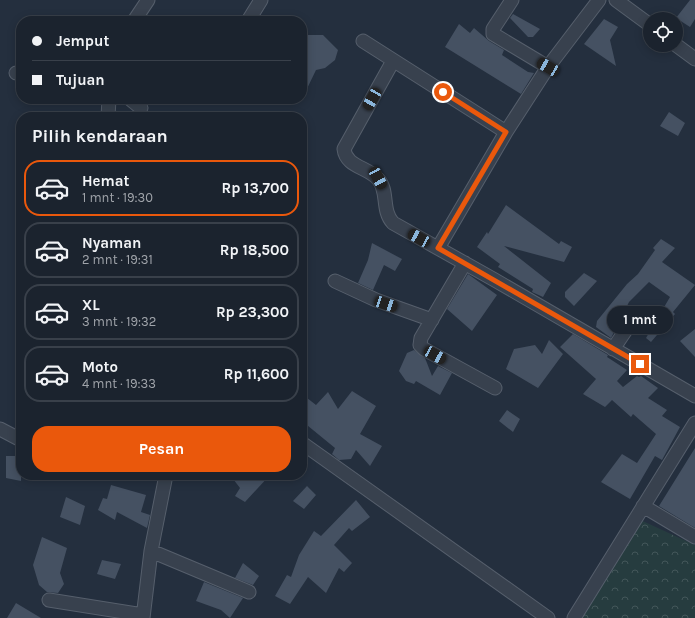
<!DOCTYPE html>
<html lang="id">
<head>
<meta charset="utf-8">
<style>
	body { margin:0; font-family:Karla,sans-serif; background:#282f3a; color:#f1f3f6; height:100vh; display:flex; flex-direction:column; font-size:15px; white-space:nowrap }
	* { box-sizing:border-box; margin:0 }
	p { font-size:13px; color:#a0a4aa }
	.icon { flex:none; width:22px; height:22px; fill:none; stroke:currentColor; stroke-width:2; stroke-linecap:round; stroke-linejoin:round }
	.map { position:relative; flex:1; overflow:hidden }
	.details { position:absolute; left:16px; top:112px; width:291px; height:368px; display:flex; flex-direction:column; background:#1b232e; border-radius:16px; box-shadow:0 2px 10px #0003,0 0 0 1px #39404a }
	.details>* { flex:none }
	.guide { position:absolute; left:16px; top:16px; width:291px; height:88px; border-radius:16px; box-shadow:0 2px 10px #0003,0 0 0 1px #39404a; display:grid; align-content:center; height:88px; padding:0 16px; background:#1b232e }
	.buttons { position:absolute; left:643px; top:12px; display:grid; gap:8px }
	.buttons a { display:grid; place-items:center; width:40px; height:40px; border-radius:50%; background:#1b232e; box-shadow:0 2px 10px #0003,0 0 0 1px #39404a; font-size:20px }
	.end { position:absolute; width:18px; height:18px; margin:-9px; border:5px solid #ea580c; background:#fff; box-shadow:0 0 0 2px #fff }
	.from { border-radius:50% }
	.bubble { position:absolute; height:28px; border-radius:14px; background:#1b232e; box-shadow:0 2px 10px #0003,0 0 0 1px #39404a; font-size:13px; font-weight:700; line-height:28px; text-align:center }
	.car { position:absolute; width:12px; height:24px; margin:-12px -6px; border-radius:5px; box-shadow:0 0 3px 1px #0007; background:linear-gradient(#222 24%,#8ab4d8 0 40%,#222 0 76%,#8ab4d8 0 86%,#222 0) }
	.guide b { display:flex; align-items:center; gap:14px; height:38px; font-size:15px }
	.guide b+b { border-top:1px solid #39404a }
	.guide i { width:10px; height:10px; background:#f1f3f6 }
	ul { padding:0; list-style:none }
	li { display:flex; align-items:center; gap:12px; height:56px; margin:0 8px 6px; padding:0 8px; border:2px solid #39404a; border-radius:16px }
	li div { flex:1 }
	li b { display:block; font-size:15px }
	li em { font-style:normal; font-weight:700 }
	li.current { border-color:#ea580c }
	li>.icon { width:36px; height:36px; stroke-width:1.5 }
	h2 { padding:0 16px; font-size:18px; line-height:48px }
	.action { display:flex; gap:8px; margin-top:auto; padding:8px 16px }
	.action a { flex:1; height:46px; border-radius:16px; background:#ea580c; color:#fff; font-size:16px; font-weight:700; line-height:46px; text-align:center }
	.map>svg:first-child { display:block }
	.forest { fill:url(#forest-crowns) }
	.building { fill:#455162 }
	.lines { fill:none; stroke-linecap:round; stroke-linejoin:round }
	.minor-casing { stroke:#565f6c; stroke-width:15 }
	.minor { stroke:#38414e; stroke-width:13 }
	.route { stroke:#ea580c; stroke-width:5 }
</style>
</head>
<body>
<div class="map">
<svg width="695" height="618" viewBox="0 0 695 618">
	<defs>
		<pattern id="forest-crowns" width="20" height="18" patternUnits="userSpaceOnUse"><rect width="20" height="18" fill="#263c3f"/><path d="M2 6a3 3 0 1 1 6 0M12 15a3 3 0 1 1 6 0" fill="none" stroke="#435659"/></pattern>
	</defs>
	<rect width="100%" height="100%" fill="#242f3e"/>
	<path class="forest" d="M636 518 695 545V618H572Z"/>
	<path class="building" d="M690 0H695V19L690 27 676 18Z
		M513 14 540 29 533 37H528L510 18Z
		M604 19 618 27 610 40 616 66 584 44Z
		M459 24 470 33 474 28 489 41 504 50 502 55 528 72 534 73 521 94 445 47Z
		M302 35H323L338 50 335 60 325 68 316 70 302 99Z
		M669 112 685 123 678 136 660 126Z
		M506 205 559 244 561 241 572 247 564 262 504 246 551 283 543 297 532 292 533 289 498 267 500 264 477 247 487 232 488 234Z
		M661 239 675 248 662 262 695 285 673 312 675 314 651 342 646 338 670 297 649 282 629 302 611 338 596 327 597 321 627 284 638 274 655 250 653 248Z
		M372 243 402 259 395 271 384 265 373 290 358 283 368 260Z
		M584 273 597 281 574 306 565 297V292Z
		M468 274 497 295 472 331 447 309Z
		M695 329V357L680 341Z
		M573 334 608 355 607 357 627 370 617 381 623 387 637 376 639 377 641 376 658 388 648 398 667 410 662 416 680 427 662 460 655 456 630 499 601 482 622 454 637 463 656 434 633 414 631 417 612 400 605 407 583 394 596 379 560 347Z
		M549 340 563 354 538 388 506 369 514 349 535 345 542 354Z
		M414 350 425 358 432 376 438 366 452 373 440 395 416 381 414 384 406 381 399 371 407 353Z
		M352 391 376 406 360 434 382 446 370 466 356 450 351 459 339 460 332 454 335 448 302 421V394L316 405 328 392 338 409Z
		M507 410 520 419 513 432 499 421Z
		M695 448V528L659 506Z
		M6 456H21V481L6 478Z
		M230 475H270L245 502 235 496 240 488Z
		M111 485 146 495 141 512 150 515 147 528 117 512 115 520 98 510 103 498 107 499Z
		M307 486 316 495 304 509 293 501Z
		M66 497 85 506 80 525 60 517Z
		M356 500 370 517 352 531 349 528 334 545 352 563 344 572 339 568 326 593 308 577 290 604 275 596 287 575 291 577 299 555 314 531 321 536Z
		M42 537 67 548 60 573 64 584 58 593 47 592 39 585 33 565Z
		M102 560 121 564 115 579 97 574Z
		M243 563 259 576 253 585 235 578Z
		M204 582 243 598 230 618 221 610 196 601Z
		M16 603 41 618H7Z"/>
	<g class="lines">
		<defs>
			<path id="minor" d="M512 0 493 29V34L548 67
				M616 0 650 25
				M134 21 148 0
				M248 21 261 0
				M363 41 506 132
				M676 45 695 59
				M393 61 344 149C346 167 368 167 378 179 389 191 381 210 393 223L493 279 695 396
				M16 73H21
				M130 99 141 108
				M108 117 109 99
				M438 248 506 132 548 67 599 0
				M465 263 421 338 420 345 424 349 495 388
				M335 281 376 300 432 320
				M613 349 634 318
				M0 429 21 440
				M302 443 548 618
				M643 506 695 537
				M151 551 249 592
				M49 600 143 615
				M143 618 151 551 166 475
				M574 618 695 423"/>
		</defs>
		<use href="#minor" class="minor-casing"/>
		<use href="#minor" class="minor"/>
	</g>
	<g class="lines">
		<path class="route" d="M443 92 506 132 438 248 640 364"/>
	</g>
</svg>
<div class="buttons">
<a><svg class="icon" aria-label="locate" viewBox="0 0 24 24"><circle cx="12" cy="12" r="6"/><path d="M12 2v4M12 18v4M2 12h4M18 12h4"/></svg></a>
</div>
<i class="end from" style="left:443px;top:92px"></i>
<i class="end" style="left:640px;top:364px"></i>
<div class="bubble" style="left:607px;top:306px;width:66px">1 mnt</div>
<i class="car" style="left:548px;top:67px;rotate:300deg"></i>
<i class="car" style="left:372px;top:99px;rotate:210deg"></i>
<i class="car" style="left:378px;top:178px;rotate:152deg"></i>
<i class="car" style="left:419px;top:238px;rotate:299deg"></i>
<i class="car" style="left:386px;top:304px;rotate:108deg"></i>
<i class="car" style="left:435px;top:355px;rotate:119deg"></i>
<div class="guide">
<b><i class="from"></i>Jemput</b>
<b><i></i>Tujuan</b>
</div>
<section class="details">
<h2>Pilih kendaraan</h2>
<ul>
<li class="current"><svg class="icon" aria-label="car" viewBox="0 0 24 24"><path d="M5 17H2v-5l4-1 3-4h7l3 4 3 1v5h-3M9 17h6M6 11h13"/><circle cx="7" cy="17" r="2"/><circle cx="17" cy="17" r="2"/></svg><div><b>Hemat</b><p>1 mnt · 19:30</p></div><em>Rp 13,700</em></li>
<li><svg class="icon" aria-label="car" viewBox="0 0 24 24"><path d="M5 17H2v-5l4-1 3-4h7l3 4 3 1v5h-3M9 17h6M6 11h13"/><circle cx="7" cy="17" r="2"/><circle cx="17" cy="17" r="2"/></svg><div><b>Nyaman</b><p>2 mnt · 19:31</p></div><em>Rp 18,500</em></li>
<li><svg class="icon" aria-label="car" viewBox="0 0 24 24"><path d="M5 17H2v-5l4-1 3-4h7l3 4 3 1v5h-3M9 17h6M6 11h13"/><circle cx="7" cy="17" r="2"/><circle cx="17" cy="17" r="2"/></svg><div><b>XL</b><p>3 mnt · 19:32</p></div><em>Rp 23,300</em></li>
<li><svg class="icon" aria-label="car" viewBox="0 0 24 24"><path d="M5 17H2v-5l4-1 3-4h7l3 4 3 1v5h-3M9 17h6M6 11h13"/><circle cx="7" cy="17" r="2"/><circle cx="17" cy="17" r="2"/></svg><div><b>Moto</b><p>4 mnt · 19:33</p></div><em>Rp 11,600</em></li>
</ul>
<div class="action"><a>Pesan</a></div>
</section>
</div>
</body>
</html>
